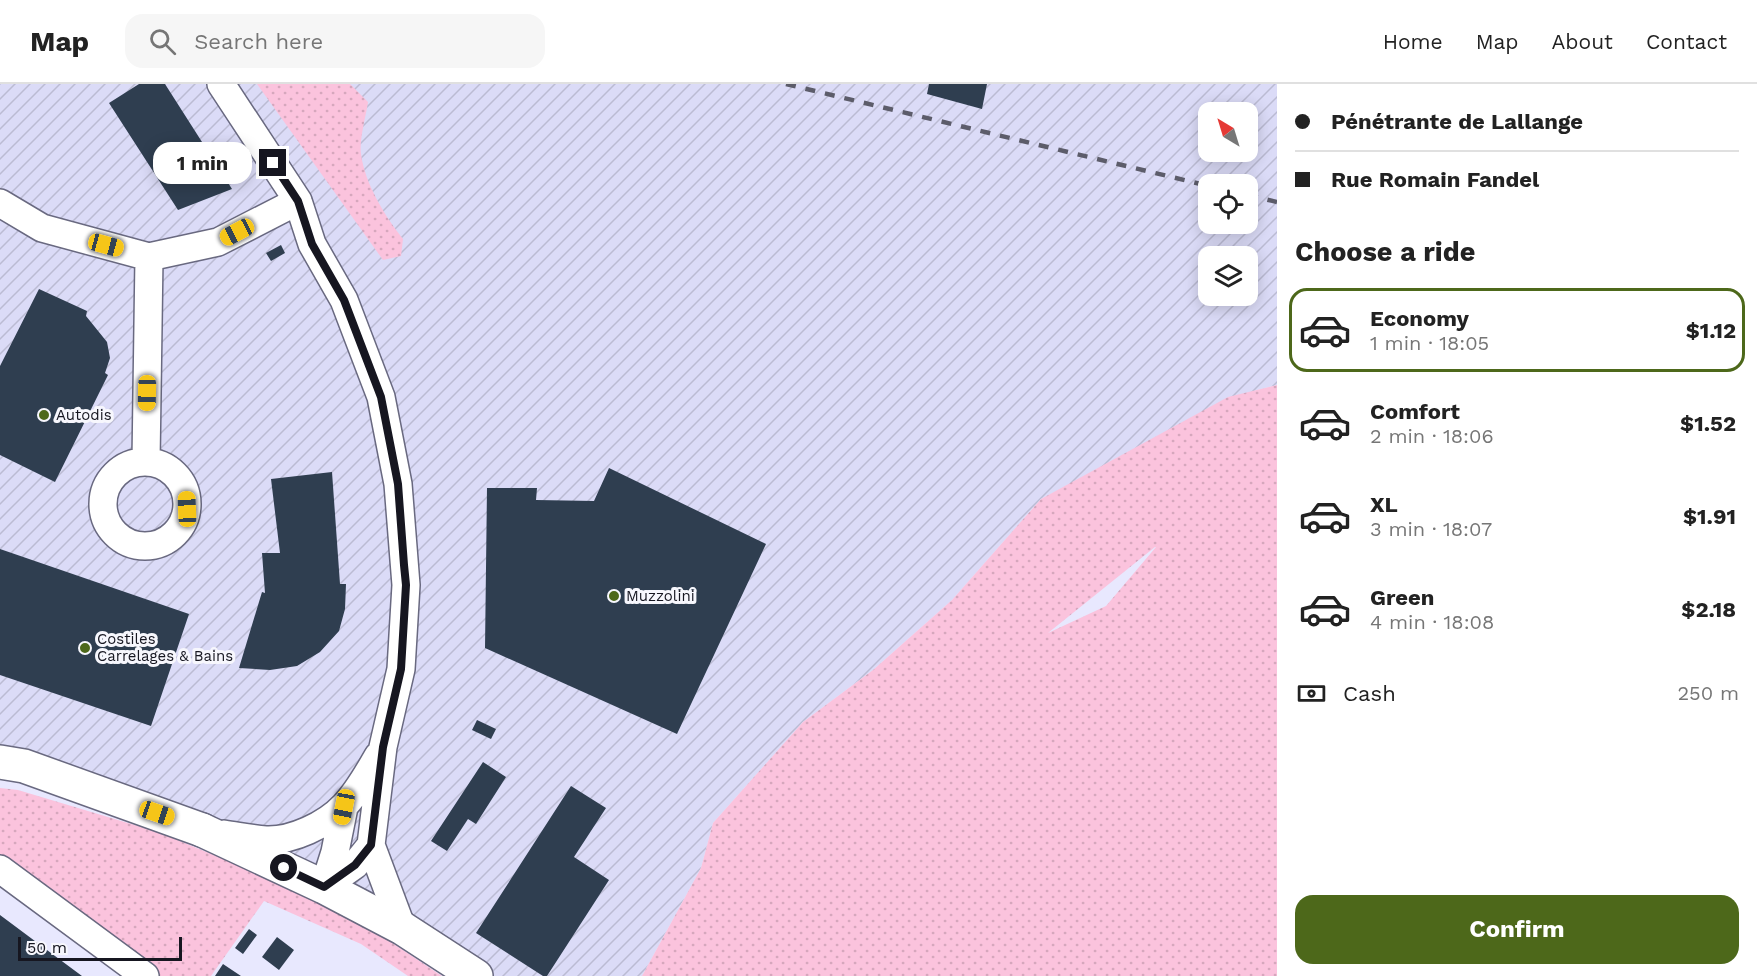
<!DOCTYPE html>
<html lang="en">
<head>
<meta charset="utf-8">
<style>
	body { margin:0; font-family:"Work Sans",sans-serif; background:#f6f6f6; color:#222; height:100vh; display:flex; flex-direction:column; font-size:22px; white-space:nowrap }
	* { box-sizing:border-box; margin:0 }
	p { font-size:20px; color:#767676 }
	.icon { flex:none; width:33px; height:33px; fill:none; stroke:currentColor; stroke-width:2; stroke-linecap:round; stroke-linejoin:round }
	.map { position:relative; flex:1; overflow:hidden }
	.drawer { display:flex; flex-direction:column; background:#fff; width:480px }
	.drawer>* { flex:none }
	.hud { display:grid; align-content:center; height:132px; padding:0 18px; background:#fff }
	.needle { width:39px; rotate:322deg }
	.tools { position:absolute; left:1198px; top:18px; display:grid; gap:12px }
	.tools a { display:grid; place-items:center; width:60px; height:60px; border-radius:12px; background:#fff; box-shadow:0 3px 15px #0003; font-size:30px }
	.scale { position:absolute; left:18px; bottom:15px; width:164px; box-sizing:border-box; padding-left:6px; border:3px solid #161620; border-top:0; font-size:16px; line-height:21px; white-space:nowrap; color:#161620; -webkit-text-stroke:4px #f7f7fd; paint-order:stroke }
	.end { position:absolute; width:27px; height:27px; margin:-14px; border:8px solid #161620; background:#fff; box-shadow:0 0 0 3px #fff }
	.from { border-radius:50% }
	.bubble { position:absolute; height:42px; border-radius:18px; background:#fff; box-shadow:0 3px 15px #0003; font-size:20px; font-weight:700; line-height:42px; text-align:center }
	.car { position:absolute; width:18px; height:36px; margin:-18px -9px; border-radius:8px; box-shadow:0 0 4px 2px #0007; background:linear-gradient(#f5c518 24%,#345 0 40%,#f5c518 0 76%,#345 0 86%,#f5c518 0) }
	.hud b { display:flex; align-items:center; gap:21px; height:57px; font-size:22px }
	.hud b+b { border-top:2px solid #e0e0e0 }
	.hud i { width:15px; height:15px; background:#222 }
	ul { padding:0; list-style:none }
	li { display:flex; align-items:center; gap:18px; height:84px; margin:0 12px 9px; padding:0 6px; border:3px solid transparent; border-radius:18px }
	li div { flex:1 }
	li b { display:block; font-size:22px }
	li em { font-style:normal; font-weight:700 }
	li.current { border-color:#4d681a }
	li>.icon { width:54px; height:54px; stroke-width:1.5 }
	h2 { padding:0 18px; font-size:27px; line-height:72px }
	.pay { display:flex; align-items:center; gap:15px; height:66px; padding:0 18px; font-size:22px }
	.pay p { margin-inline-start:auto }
	.cta { display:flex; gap:12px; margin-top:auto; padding:12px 18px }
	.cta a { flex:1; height:69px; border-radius:18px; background:#4d681a; color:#fff; font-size:24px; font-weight:700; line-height:69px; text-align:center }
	header { display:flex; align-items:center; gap:36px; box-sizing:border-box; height:84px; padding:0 30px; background:#fff; border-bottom:2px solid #e0e0e0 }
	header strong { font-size:28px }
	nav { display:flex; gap:33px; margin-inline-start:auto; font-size:21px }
	.search { width:420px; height:54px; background:#f6f6f6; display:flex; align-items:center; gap:15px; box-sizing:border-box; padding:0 21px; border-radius:18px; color:#767676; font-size:22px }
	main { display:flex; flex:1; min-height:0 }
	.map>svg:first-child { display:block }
	.industrial { fill:url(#industrial-furrows); fill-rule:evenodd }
	.grass { fill:url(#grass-dots); fill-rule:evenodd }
	.building { fill:#2f3e50 }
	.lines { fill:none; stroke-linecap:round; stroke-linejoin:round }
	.minor-casing { stroke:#696980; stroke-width:30 }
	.major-casing { stroke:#696980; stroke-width:36 }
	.highway-casing { stroke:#696980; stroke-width:36 }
	.minor { stroke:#fff; stroke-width:27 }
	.major { stroke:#fff; stroke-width:33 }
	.highway { stroke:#fff; stroke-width:33 }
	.rail { stroke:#5c5c6a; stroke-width:4.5; stroke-dasharray:10 10; stroke-linecap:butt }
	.route { stroke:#161620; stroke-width:8 }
	.poi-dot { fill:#4d681a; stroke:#f7f7fd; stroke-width:2 }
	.labels { text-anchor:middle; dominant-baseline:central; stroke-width:6; stroke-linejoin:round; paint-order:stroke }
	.poi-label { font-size:15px; fill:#161620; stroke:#f7f7fd; text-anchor:start }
</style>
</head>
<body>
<header>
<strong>Map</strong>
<div class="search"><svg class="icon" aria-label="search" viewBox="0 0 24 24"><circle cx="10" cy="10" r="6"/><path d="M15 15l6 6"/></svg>Search here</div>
<nav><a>Home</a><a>Map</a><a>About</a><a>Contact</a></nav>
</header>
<main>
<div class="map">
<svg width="1277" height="892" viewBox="0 0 1277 892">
	<defs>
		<pattern id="industrial-furrows" width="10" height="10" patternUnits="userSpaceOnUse" patternTransform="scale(1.5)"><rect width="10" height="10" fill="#dbdbf7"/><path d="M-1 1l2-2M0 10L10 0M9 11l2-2" fill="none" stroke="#bbbbd3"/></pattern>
		<pattern id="grass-dots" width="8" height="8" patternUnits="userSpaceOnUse" patternTransform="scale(1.5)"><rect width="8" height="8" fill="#fbc3dd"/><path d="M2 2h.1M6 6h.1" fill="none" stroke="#d6a7bd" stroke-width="1.8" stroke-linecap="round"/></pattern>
	</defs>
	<rect width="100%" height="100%" fill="#e8e8fe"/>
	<path class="industrial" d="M0 0H1277V301L1257 306 1041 415 952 516 873 586 803 638 713 739 701 784 642 892H476L0 660ZM1209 28H1248V68H1209ZM1209 100H1248V140H1209ZM1209 172H1248V212H1209Z"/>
	<path class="grass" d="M257 0H350L368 18C366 32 359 56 361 70 365 100 385 132 403 155L401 172 383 176Z
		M1277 301V892H642L701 784 713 739 803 638 873 586 952 516 1041 415 1228 313ZM1156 463 1106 522 1048 549 1155 463Z
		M0 704 18 706 158 748 258 789 364 840 442 892H408L361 860 264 817 211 892H145L0 785Z"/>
	<path class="building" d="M139 0H165L232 105 178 126 109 19Z
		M929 0H987L982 25 927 10Z
		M281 161 285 169 271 177 266 169Z
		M39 205 87 227 86 232 107 258 110 274 105 289 108 291 55 398 0 371V282Z
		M609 384 766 460 677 650 485 564 487 404H537L536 416 594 417Z
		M332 388 340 500H346L345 525 339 547 320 568 297 582 270 586 239 584 262 508 265 509 262 469H280L271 395Z
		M0 465 189 530 151 642 0 591Z
		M477 636 496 645 491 655 472 646Z
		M483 678 506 693 476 740 468 735 447 767 431 757Z
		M571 702 606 724 574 773 609 796 547 892H543L476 849Z
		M0 831 55 872 82 892H0Z
		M249 845 257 851 243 870 235 864Z
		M277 853 294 866 279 886 262 873Z
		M223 880 241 892H215Z"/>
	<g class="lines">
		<defs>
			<path id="minor" d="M221 0 298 117 312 160 344 216 381 313 398 400 406 501 401 585 383 663 371 761 402 844
				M0 119 42 144 149 173 218 158 298 117
				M146 377 149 173
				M103 420a42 42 0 1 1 84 0a42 42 0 1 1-84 0Z
				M224 750C238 752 252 755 266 756 292 757 326 741 344 722 358 708 368 689 378 672
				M0 785 145 892
				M324 803 335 768 344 723
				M324 803 355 781 371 761"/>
			<path id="major" d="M202 746 324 803 402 844 476 892"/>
			<path id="highway" d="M0 678 24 682 202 746"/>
		</defs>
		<use href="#minor" class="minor-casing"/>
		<use href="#major" class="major-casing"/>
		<use href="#highway" class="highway-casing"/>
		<use href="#minor" class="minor"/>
		<use href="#major" class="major"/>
		<use href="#highway" class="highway"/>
		<path class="rail" d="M786 0 1209 102
			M1248 111 1277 118"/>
	</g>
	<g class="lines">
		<path class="route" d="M273 79 298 117 312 160 344 216 381 313 398 400 404 481 406 501 401 585 383 663 371 761 355 781 324 803 284 784"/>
	</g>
	<g class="poi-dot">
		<circle cx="44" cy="331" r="6"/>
		<circle cx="614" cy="512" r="6"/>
		<circle cx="85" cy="564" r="6"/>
	</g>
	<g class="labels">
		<g class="poi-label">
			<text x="56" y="331">Autodis</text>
			<text x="626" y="512">Muzzolini</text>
			<text x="97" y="555">Costiles<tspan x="97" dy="17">Carrelages &amp; Bains</tspan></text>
		</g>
	</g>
</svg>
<div class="tools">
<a><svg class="needle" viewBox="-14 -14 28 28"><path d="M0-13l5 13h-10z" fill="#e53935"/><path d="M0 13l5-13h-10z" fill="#767676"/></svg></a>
<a><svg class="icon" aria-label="locate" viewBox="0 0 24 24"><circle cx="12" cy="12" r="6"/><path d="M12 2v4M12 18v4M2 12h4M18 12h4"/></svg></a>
<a><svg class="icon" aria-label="layers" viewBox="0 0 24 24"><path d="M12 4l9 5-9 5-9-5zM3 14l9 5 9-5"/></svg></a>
</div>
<div class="scale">50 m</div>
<i class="end from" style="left:284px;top:784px"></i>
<i class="end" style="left:273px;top:79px"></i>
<div class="bubble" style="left:153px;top:58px;width:99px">1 min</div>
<i class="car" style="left:237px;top:148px;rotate:242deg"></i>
<i class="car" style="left:106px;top:161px;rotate:105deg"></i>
<i class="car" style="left:147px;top:309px;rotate:181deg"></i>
<i class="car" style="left:187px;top:425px;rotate:358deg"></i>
<i class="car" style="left:344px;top:723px;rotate:191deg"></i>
<i class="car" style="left:157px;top:729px;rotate:109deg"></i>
</div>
<section class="drawer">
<div class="hud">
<b><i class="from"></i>Pénétrante de Lallange</b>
<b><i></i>Rue Romain Fandel</b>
</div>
<h2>Choose a ride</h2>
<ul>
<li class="current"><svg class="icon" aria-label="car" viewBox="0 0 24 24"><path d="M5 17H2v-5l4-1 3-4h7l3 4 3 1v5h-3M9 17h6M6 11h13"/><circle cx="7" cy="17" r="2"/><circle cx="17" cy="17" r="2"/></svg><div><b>Economy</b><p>1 min · 18:05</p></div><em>$1.12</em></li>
<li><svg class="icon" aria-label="car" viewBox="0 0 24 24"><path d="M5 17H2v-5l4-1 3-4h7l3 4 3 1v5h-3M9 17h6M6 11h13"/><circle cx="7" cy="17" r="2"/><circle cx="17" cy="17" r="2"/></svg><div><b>Comfort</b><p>2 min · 18:06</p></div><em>$1.52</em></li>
<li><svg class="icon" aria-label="car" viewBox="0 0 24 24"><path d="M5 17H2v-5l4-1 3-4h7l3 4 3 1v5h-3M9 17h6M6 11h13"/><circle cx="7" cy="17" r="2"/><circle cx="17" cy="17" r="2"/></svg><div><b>XL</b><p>3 min · 18:07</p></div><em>$1.91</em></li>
<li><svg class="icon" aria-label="car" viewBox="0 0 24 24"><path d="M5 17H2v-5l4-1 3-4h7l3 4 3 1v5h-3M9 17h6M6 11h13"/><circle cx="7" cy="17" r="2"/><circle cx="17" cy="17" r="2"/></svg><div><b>Green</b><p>4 min · 18:08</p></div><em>$2.18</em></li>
</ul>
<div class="pay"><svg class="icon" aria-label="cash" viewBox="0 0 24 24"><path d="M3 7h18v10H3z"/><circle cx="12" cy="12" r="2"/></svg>Cash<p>250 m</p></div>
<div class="cta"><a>Confirm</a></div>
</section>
</main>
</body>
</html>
